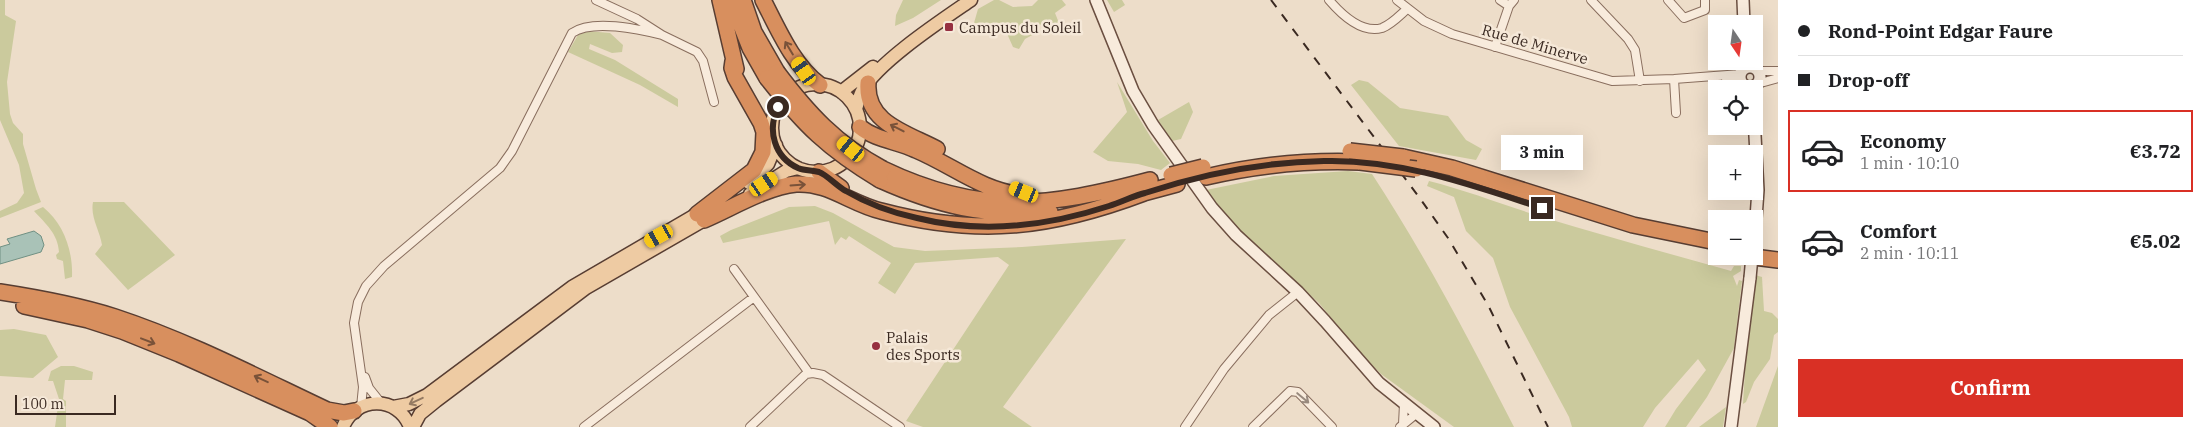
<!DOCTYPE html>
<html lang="en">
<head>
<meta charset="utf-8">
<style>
	body { margin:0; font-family:"IBM Plex Serif",serif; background:#f6f6f6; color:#202124; height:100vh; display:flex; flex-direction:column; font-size:19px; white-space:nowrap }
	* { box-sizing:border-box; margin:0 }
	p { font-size:16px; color:#757577 }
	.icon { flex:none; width:28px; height:28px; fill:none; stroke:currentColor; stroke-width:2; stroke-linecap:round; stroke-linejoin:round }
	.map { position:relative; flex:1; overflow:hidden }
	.panel { display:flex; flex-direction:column; background:#fff; width:425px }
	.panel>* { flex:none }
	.top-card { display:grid; align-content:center; height:110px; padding:0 20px; background:#fff }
	.needle { width:32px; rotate:167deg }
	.controls { position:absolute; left:1708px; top:15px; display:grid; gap:10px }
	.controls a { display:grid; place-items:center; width:55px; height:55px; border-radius:0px; background:#fff; box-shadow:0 5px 20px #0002; font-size:25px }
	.scale { position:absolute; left:15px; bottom:12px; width:101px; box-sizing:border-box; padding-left:5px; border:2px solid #3a2921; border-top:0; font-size:14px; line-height:18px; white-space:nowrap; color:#3a2921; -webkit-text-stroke:4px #f5e8d8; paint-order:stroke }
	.end { position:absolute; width:22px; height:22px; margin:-11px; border:6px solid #3a2921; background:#fff; box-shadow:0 0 0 2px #fff }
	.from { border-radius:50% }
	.bubble { position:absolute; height:35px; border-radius:0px; background:#fff; box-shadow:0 5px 20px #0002; font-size:16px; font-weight:700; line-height:35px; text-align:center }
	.car { position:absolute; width:15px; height:30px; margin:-15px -8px; border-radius:6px; box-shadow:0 0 4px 1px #0007; background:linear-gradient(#f5c518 24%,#345 0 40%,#f5c518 0 76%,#345 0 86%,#f5c518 0) }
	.top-card b { display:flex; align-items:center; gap:18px; height:48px; font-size:19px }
	.top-card b+b { border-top:1px solid #e0e0e0 }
	.top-card i { width:12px; height:12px; background:#202124 }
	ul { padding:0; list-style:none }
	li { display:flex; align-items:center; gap:15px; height:82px; margin:0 10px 8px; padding:0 10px; border:2px solid transparent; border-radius:0px }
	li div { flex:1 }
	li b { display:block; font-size:19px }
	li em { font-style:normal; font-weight:700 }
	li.selected { border-color:#d93025 }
	li>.icon { width:45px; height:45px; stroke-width:1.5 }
	.button { display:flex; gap:10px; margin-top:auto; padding:10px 20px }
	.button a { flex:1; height:58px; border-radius:0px; background:#d93025; color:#fff; font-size:20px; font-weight:700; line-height:58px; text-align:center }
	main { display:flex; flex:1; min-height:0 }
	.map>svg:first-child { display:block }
	.green { fill:#cbca9d }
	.water { fill:#a9c2b7; stroke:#709083 }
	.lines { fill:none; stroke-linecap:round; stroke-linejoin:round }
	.street-casing { stroke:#896e5e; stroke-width:10 }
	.secondary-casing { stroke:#6b4f41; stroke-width:14 }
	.primary-casing { stroke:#573d32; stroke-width:15 }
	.highway-casing { stroke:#573d32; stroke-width:18 }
	.street { stroke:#f8ebdc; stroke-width:8 }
	.secondary { stroke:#f8ebdc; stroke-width:11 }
	.primary { stroke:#eecba3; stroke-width:12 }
	.highway { stroke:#d88f5e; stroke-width:15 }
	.rail { stroke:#3a2921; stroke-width:2; stroke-dasharray:9 9; stroke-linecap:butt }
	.secondary-bridge-casing { stroke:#6b4f41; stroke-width:14; stroke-linecap:butt }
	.highway-bridge-casing { stroke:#573d32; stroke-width:18; stroke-linecap:butt }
	.secondary-bridge { stroke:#f8ebdc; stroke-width:11 }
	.highway-bridge { stroke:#d88f5e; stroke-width:15 }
	.oneway { stroke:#795239 }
	.oneway2 { stroke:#998a7e }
	.oneway3 { stroke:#947a62 }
	.route { stroke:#3a2921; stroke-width:6 }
	.poi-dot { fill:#963041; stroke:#f5e8d8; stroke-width:2 }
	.labels { text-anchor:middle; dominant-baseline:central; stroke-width:5; stroke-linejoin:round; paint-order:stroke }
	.poi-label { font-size:15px; fill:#3a2921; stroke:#f5e8d8; text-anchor:start }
	.street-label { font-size:15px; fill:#3a2921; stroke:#f5e8d8 }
</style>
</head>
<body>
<main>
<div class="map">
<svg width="1778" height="427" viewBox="0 0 1778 427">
	<rect width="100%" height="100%" fill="#edddc9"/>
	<path class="green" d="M0 0H5V15L16 21 7 82 10 114 13 123 23 134V144L36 189 41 202 0 218V211L17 203 24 193 19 165 0 120Z
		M903 0H941L913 18 895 26 896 15Z
		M994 0H999L1013 7 1032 6 1038 0H1062L1066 5 1055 13 1059 23 1056 27 1050 21 1034 27 1036 33 1025 39 1019 49 1013 47 1004 27 995 29 974 23 978 9Z
		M1107 0H1122L1125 5 1114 12Z
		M587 31 610 33 623 45 622 52 612 53 590 44 589 49 615 60 678 99V107L640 85 568 52 578 35Z
		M1359 80 1368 82 1400 108 1448 116 1466 140 1482 149 1476 160 1399 146 1351 85Z
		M1117 82 1153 141 1170 163 1161 170 1138 164 1108 161 1093 152 1127 112Z
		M1189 102 1193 112 1181 139 1172 141 1158 120Z
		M1348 171 1372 174C1425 255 1470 341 1514 427H1454L1381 374 1360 353 1319 303 1262 252 1224 214 1206 190 1274 176Z
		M1429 181C1468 191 1504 205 1542 217 1602 235 1663 252 1724 269L1731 271 1734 266H1741V271L1733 276 1737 286 1739 280 1742 281 1734 348 1707 397 1686 427H1665L1676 409 1706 370 1698 359 1655 408 1643 427H1572L1569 417 1510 307 1493 258 1466 231 1454 197 1427 186Z
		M93 202H124L175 255 128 290 95 254 102 245C100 231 90 217 93 202Z
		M815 206 833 213 894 247 925 251 1022 247 1126 239 1003 407 1032 427H923L906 421 1009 265 998 257 915 263 895 294 878 283 891 263 849 236 846 240 841 237 835 245 829 221 723 243 720 236 731 230 789 207Z
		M43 207C64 224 73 251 72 277L65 279 63 261 57 259 56 255 59 252C58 234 46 224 34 211Z
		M1755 275 1762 277 1764 311 1772 313 1778 319V332L1774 335 1770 359 1754 382 1746 402 1743 404 1746 354Z
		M14 329 46 335 58 357 33 378 0 376V330Z
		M61 366H74L93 372 92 380H65L63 399 66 401V427H55L59 399 53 381H48L51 371Z
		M1778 366V427H1756Z
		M1726 407 1723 427H1699Z"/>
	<path class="water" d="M34 231 41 236 44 245 41 252 0 264V247L10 244 7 239Z"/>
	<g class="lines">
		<defs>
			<path id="street" d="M596 0 637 19 662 35 697 52 703 61 714 102
				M1329 0C1341 14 1361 34 1382 28 1392 24 1399 16 1407 9
				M1397 0 1424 21 1452 34 1612 81 1674 79 1741 74
				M1500 0 1509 6
				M1591 0 1628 39 1635 50 1640 81
				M1668 0 1684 18 1705 10V0
				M1495 47 1509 6 1514 0
				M1758 71H1778
				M1717 77V89
				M1726 78 1741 82
				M1674 79 1676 113
				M1757 84 1778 78
				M734 269 809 373
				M365 377 369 388 381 403
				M361 407 363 387 354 323 358 302 366 286 384 266 500 168 512 151 572 33C592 19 639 29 662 35
				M1403 424 1404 404
				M584 427 754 297
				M750 427 806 374 813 373 823 375 900 427
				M1185 427 1224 369 1269 315 1298 292
				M1253 427 1290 391 1298 392 1332 427
				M1400 427 1416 414"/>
			<path id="secondary" d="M1096 0 1133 91 1153 125 1212 208 1236 235 1298 292 1325 321 1379 383 1434 427
				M1743 0 1744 24
				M1740 77a10 10 0 1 1 20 0a10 10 0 1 1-20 0Z
				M1754 105 1756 85
				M1754 118 1758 190 1754 246
				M1731 427 1750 278"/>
			<path id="primary" d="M772 128a44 44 0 1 1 88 0a44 44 0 1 1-88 0Z
				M841 92 873 67
				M856 109C858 103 859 96 862 91 878 62 942 20 971 0
				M749 183 768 164 776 145
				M750 194 786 171 798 168
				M393 407 409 404 427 395 572 287 704 210
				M343 427C355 396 398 395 410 427
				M413 427 420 414 436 401 586 288 711 216"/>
			<path id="highway" d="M720 0 736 69
				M731 0 750 48 767 78
				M743 0 754 32 777 72
				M763 0C778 29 793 65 820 85
				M868 83C865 123 907 133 937 149
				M860 127C876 140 897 141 916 150 952 165 982 191 1022 195
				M1403 157 1452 168 1633 225 1716 242
				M883 169C981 216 1048 207 1150 180
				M819 172 841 188
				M1206 177C1257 165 1308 160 1360 162
				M880 180C938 206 986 217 1050 212
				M1136 195 1177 184
				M697 214 754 170 763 152 764 132 761 123 735 77 732 68 733 61
				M704 220C732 208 766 187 796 184 828 182 851 204 881 211 979 237 1051 228 1144 193
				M1746 256 1778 260
				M0 292C39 298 77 305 115 317 188 341 257 377 327 410L344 413 354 411
				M24 306 88 320 122 331 179 354 310 413 330 427"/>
		</defs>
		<use href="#street" class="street-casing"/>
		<use href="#secondary" class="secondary-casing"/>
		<use href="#primary" class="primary-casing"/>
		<use href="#highway" class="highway-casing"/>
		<use href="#street" class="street"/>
		<use href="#secondary" class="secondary"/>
		<use href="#primary" class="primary"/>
		<use href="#highway" class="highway"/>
		<path class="rail" d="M1271 0 1419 197 1448 238 1488 305 1548 427"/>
		<defs>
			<path id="secondary-bridge" d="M1750 278 1752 256"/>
			<path id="highway-bridge" d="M777 72C808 113 836 144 883 169
				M767 78C804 125 828 149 880 180
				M1350 151 1403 157
				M1360 162 1416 169
				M1171 175 1203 167"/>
		</defs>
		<use href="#secondary-bridge" class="secondary-bridge-casing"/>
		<use href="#highway-bridge" class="highway-bridge-casing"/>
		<use href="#secondary-bridge" class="secondary-bridge"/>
		<use href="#highway-bridge" class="highway-bridge"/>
	</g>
	<defs><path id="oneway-shaft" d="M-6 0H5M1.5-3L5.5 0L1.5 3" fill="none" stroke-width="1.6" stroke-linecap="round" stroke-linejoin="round" transform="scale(1.25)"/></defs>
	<g class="oneway">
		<use href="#oneway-shaft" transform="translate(789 48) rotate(-121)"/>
		<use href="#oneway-shaft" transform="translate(897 128) rotate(-153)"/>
		<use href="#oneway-shaft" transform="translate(798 185) rotate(-4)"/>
		<use href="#oneway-shaft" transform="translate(148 341) rotate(21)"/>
		<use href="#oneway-shaft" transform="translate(261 379) rotate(-155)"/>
	</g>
	<use class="oneway2" href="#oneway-shaft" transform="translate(1303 398) rotate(40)"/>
	<use class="oneway3" href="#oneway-shaft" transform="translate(416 401) rotate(155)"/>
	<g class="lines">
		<path class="route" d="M778 107C767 130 774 157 798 168 805 171 812 170 819 172 827 175 838 187 846 191 868 204 893 213 917 218 981 234 1048 226 1109 206 1122 202 1133 196 1145 193 1202 174 1264 162 1324 161 1400 159 1471 185 1542 208"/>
	</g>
	<g class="poi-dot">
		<rect x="944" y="22" width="10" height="10" rx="2.5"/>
		<circle cx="876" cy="346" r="5"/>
	</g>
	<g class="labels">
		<g class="poi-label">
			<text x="959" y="27">Campus du Soleil</text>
			<text x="886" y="337">Palais<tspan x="886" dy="17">des Sports</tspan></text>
		</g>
		<g class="street-label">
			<text transform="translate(1535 44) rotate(16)">Rue de Minerve</text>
		</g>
	</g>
</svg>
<div class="controls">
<a><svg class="needle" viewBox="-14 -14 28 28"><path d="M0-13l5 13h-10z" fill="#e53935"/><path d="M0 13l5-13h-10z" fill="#757577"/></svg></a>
<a><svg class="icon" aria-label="locate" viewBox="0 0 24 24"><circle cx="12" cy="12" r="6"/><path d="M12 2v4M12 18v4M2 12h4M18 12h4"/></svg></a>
<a>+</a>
<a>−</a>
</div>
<div class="scale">100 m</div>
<i class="end from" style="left:778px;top:107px"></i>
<i class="end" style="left:1542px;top:208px"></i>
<div class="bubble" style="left:1501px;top:135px;width:82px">3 min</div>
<i class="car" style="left:804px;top:71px;rotate:325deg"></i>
<i class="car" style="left:851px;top:149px;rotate:309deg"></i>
<i class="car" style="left:764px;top:184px;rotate:56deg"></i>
<i class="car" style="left:1024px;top:192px;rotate:292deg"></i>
<i class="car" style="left:659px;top:236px;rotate:241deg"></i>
</div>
<section class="panel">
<div class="top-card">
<b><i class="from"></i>Rond-Point Edgar Faure</b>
<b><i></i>Drop-off</b>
</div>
<ul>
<li class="selected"><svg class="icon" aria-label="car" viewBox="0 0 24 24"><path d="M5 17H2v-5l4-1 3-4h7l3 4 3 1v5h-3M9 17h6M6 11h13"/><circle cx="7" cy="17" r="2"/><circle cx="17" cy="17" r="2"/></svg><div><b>Economy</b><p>1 min · 10:10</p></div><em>€3.72</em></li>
<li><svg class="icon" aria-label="car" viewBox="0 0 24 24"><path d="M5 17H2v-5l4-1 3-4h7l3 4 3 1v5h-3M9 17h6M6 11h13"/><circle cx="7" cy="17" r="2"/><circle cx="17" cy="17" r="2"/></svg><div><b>Comfort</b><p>2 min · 10:11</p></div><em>€5.02</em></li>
</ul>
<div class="button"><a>Confirm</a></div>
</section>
</main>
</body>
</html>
